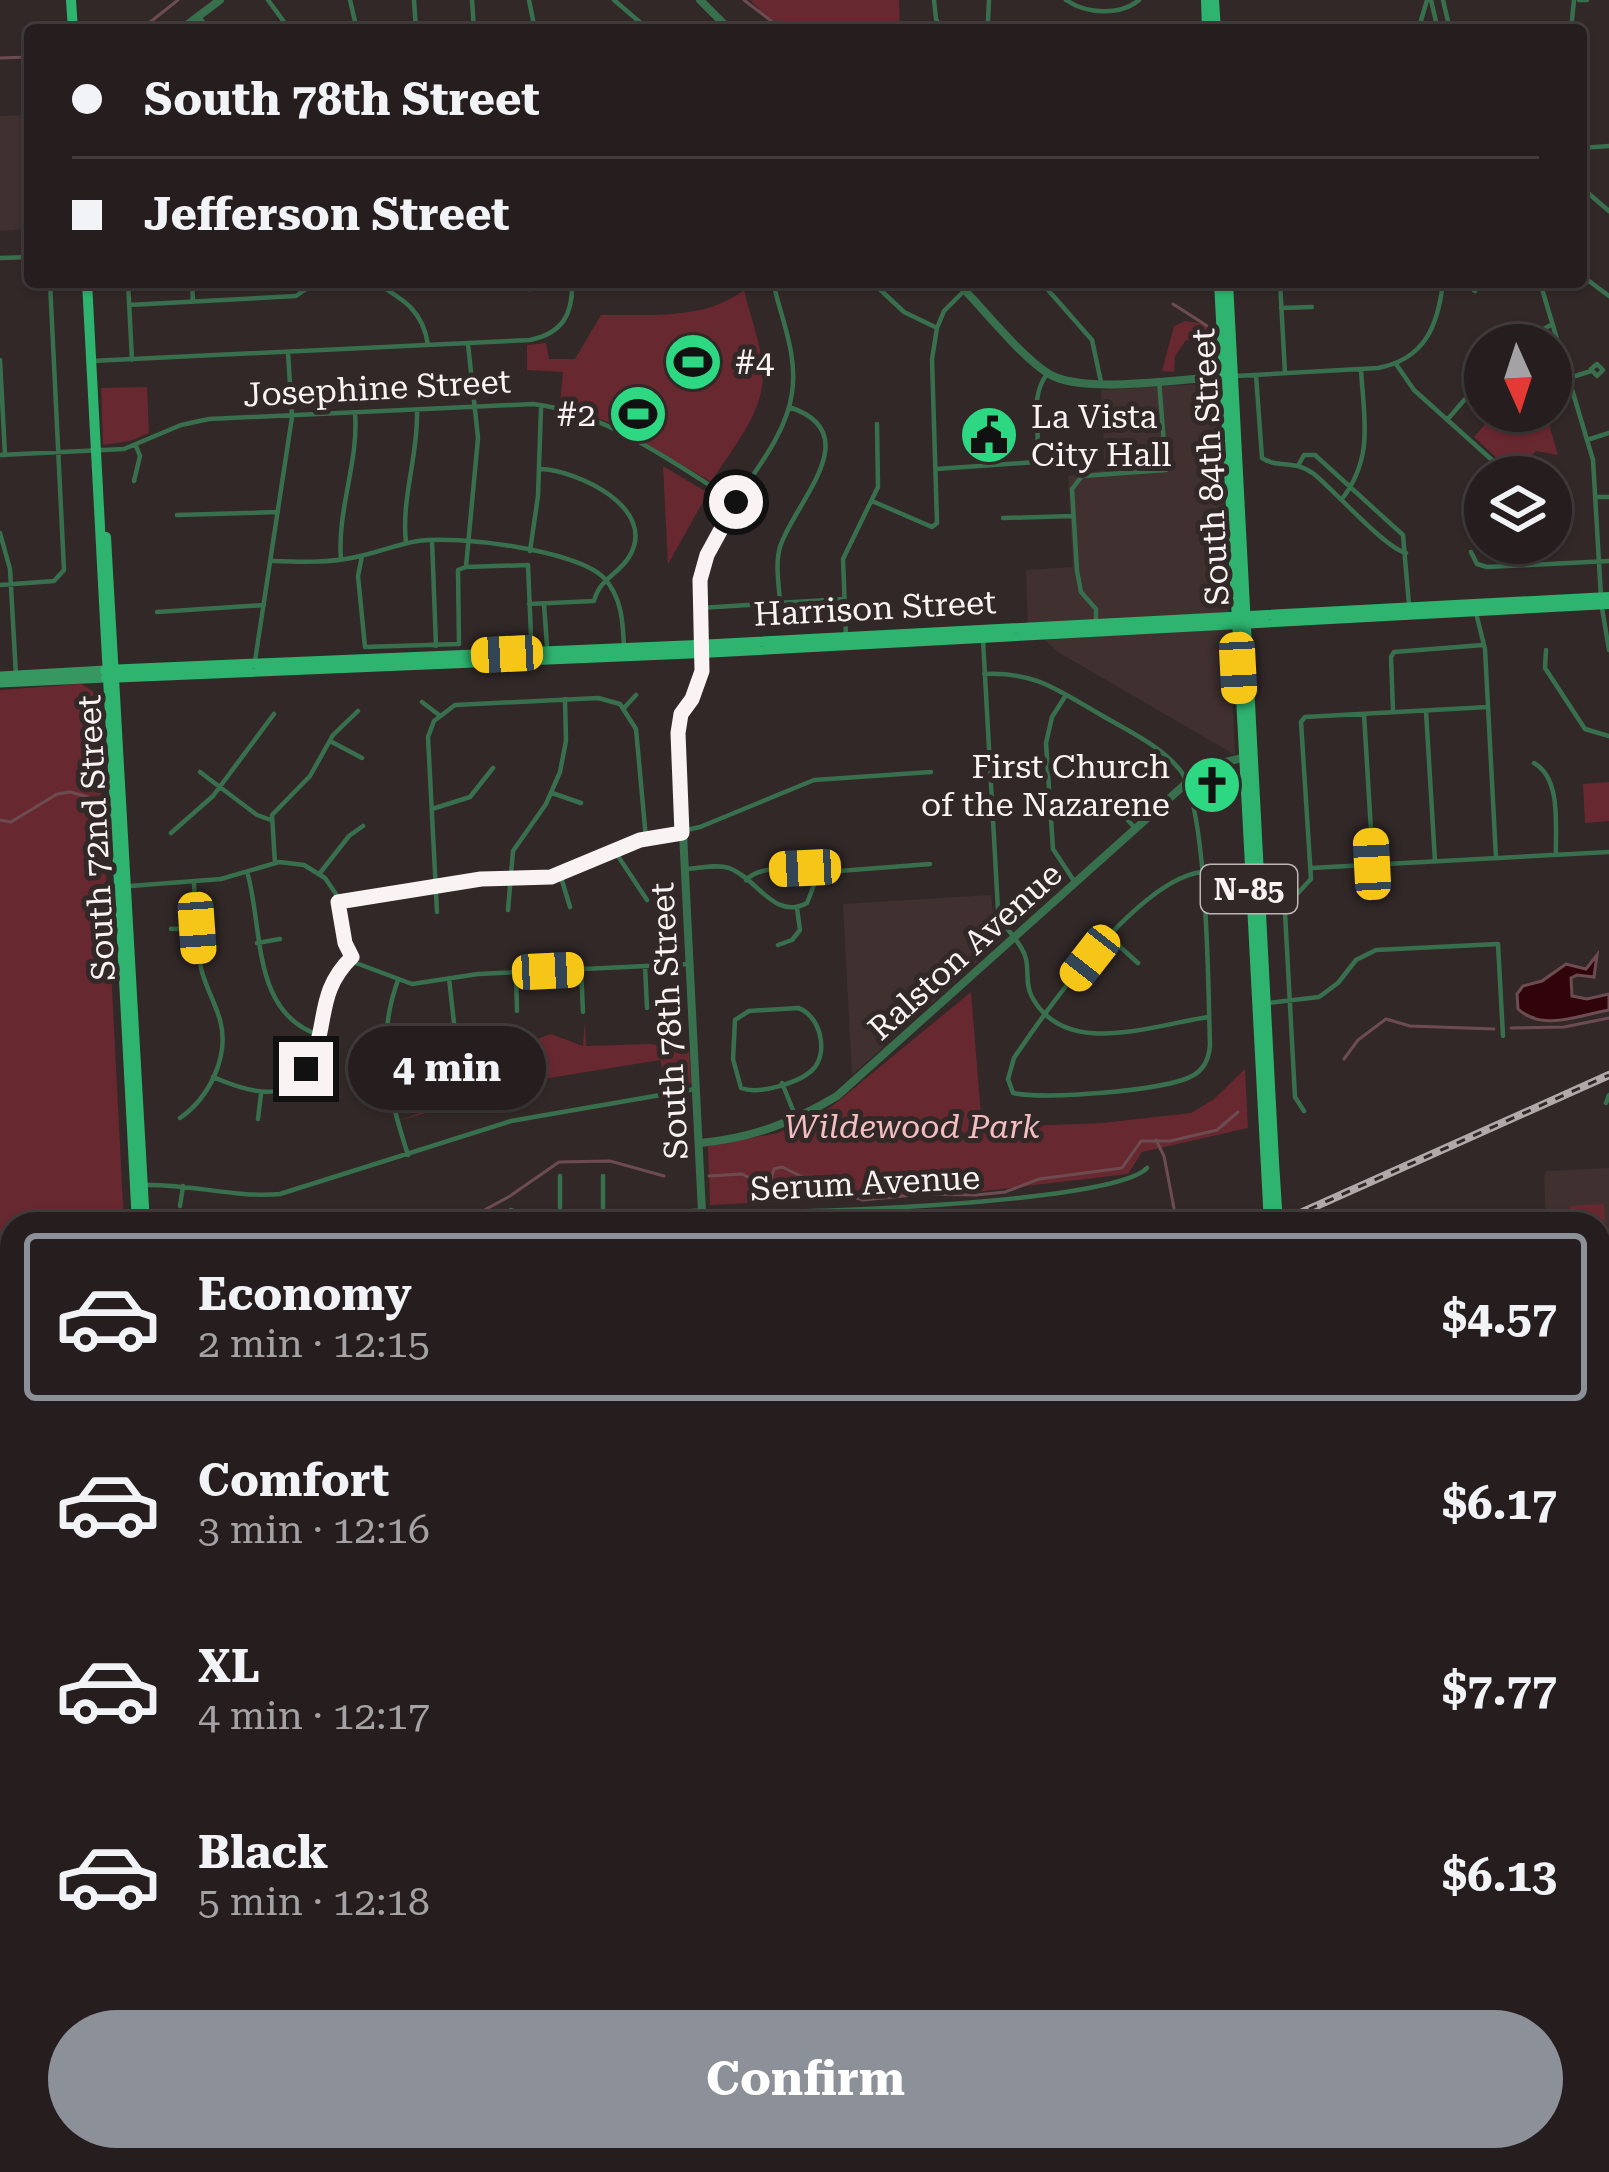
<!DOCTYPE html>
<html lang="en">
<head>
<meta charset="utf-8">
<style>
	body { margin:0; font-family:"Roboto Serif",serif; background:#2e2727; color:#f1f3f6; height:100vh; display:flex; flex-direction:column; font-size:45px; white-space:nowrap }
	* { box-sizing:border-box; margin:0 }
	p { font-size:39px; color:#a4a2a4 }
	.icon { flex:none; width:66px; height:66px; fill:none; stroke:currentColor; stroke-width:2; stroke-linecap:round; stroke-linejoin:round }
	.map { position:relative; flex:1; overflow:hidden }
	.details { position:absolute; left:0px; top:1212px; width:1611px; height:960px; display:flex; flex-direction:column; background:#261e1e; border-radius:36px 36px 0 0; box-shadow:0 3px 9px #0004,0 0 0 3px #423c3c }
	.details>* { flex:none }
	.hud { position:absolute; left:24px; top:24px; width:1563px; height:264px; border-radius:12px; box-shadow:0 3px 9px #0004,0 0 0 3px #423c3c; display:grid; align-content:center; height:264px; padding:0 48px; background:#261e1e }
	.needle { width:78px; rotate:177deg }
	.controls { position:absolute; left:1464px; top:324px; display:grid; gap:24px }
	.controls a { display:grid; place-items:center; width:108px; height:108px; border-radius:50%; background:#261e1e; box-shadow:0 3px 9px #0004,0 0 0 3px #423c3c; font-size:60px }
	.end { position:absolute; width:54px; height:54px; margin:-27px; border:15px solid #faf3f3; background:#111; box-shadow:0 0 0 6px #111 }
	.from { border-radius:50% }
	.bubble { position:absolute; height:84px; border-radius:42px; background:#261e1e; box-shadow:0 3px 9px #0004,0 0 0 3px #423c3c; font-size:39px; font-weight:700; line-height:84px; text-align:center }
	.car { position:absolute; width:36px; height:72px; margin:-36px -18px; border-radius:15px; box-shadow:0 0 9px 3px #0007; background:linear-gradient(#f5c518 24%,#345 0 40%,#f5c518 0 76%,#345 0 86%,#f5c518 0) }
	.hud b { display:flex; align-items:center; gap:42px; height:114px; font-size:45px }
	.hud b+b { border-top:3px solid #423c3c }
	.hud i { width:30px; height:30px; background:#f1f3f6 }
	ul { padding:21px 0 0; list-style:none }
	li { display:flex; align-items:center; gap:36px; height:168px; margin:0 24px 18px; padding:0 24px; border:6px solid transparent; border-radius:12px }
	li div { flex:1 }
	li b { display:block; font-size:45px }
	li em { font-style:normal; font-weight:700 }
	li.current { border-color:#8c9099 }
	li>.icon { width:108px; height:108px; stroke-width:1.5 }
	.button { display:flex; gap:24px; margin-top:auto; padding:24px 48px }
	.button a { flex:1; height:138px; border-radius:72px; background:#8c9099; color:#fff; font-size:48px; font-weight:700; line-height:138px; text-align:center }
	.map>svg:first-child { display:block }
	.built { fill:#403030 }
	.green { fill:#682830 }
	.water { fill:#31040c; stroke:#6d4c51; stroke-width:3 }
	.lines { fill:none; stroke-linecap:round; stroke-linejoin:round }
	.stream { stroke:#6d4c51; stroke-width:3 }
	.river { stroke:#31040c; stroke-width:9 }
	.minor { stroke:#38704e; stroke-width:4.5 }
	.tertiary { stroke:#38704e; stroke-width:8 }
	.secondary { stroke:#369761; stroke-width:9 }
	.primary { stroke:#2eb46f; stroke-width:10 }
	.rail-casing { stroke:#b1a9a9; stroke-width:8 }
	.rail { stroke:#322828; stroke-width:3; stroke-dasharray:9; stroke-linecap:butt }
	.primary-bridge { stroke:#2eb46f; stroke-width:10 }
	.route { stroke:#faf3f3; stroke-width:15 }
	.labels { text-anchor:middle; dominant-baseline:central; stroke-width:10; stroke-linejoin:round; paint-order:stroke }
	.shield { fill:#322828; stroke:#beb6b6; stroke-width:3 }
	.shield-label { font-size:30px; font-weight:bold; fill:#faf3f3 }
	.poi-label { font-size:33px; fill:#faf3f3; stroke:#322828; text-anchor:start }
	.street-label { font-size:33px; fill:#faf3f3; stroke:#322828 }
	.park-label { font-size:33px; font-style:italic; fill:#f2bec0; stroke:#322828 }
</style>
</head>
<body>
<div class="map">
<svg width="1609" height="2172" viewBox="0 0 1609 2172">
	<rect width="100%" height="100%" fill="#322828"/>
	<path class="built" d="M30 115V229L0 231V116Z
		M1218 383 1235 755 1058 652 1028 625 1026 570 1073 567 1068 476 1105 470 1101 390Z
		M991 895 993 915 1004 938 852 1075 843 904Z
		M1609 1168V1431H1599V1224H1546L1544 1178 1546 1171Z
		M953 2160H1287L1288 2172H954Z"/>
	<path class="green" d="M750 0H899L900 30H780Z
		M744 290C750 316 762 346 763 373 764 413 731 450 711 482L611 423 560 405 563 372 527 370V345L546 343 549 359H575L601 315C650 314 703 321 744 290Z
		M1185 321 1206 324 1210 333 1202 345 1186 340 1175 356 1174 372 1162 371 1174 326Z
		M147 387 149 433 130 441 103 445 101 388Z
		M1497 411H1545L1558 455 1536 451 1514 474 1474 437Z
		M663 466 708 493 668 564Z
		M81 684 97 694 124 1224H12V1308H0V690Z
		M1609 782V821L1585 823 1583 784Z
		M971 992 982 1128 1102 1123 1191 1113 1214 1099 1245 1069 1248 1128 1142 1152 1128 1174 985 1191 710 1205 708 1146 778 1133 831 1107Z
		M519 1020 520 1045 551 1034 583 1046 585 1021 586 1046 649 1044 689 1048 691 1083 667 1087 660 1060 549 1078 401 1120 427 1110 416 1060H388L416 1058 420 1054 436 1069C456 1068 478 1068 491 1050L518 1046Z
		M1604 1204 1608 1281 1599 1282V1224H1571L1570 1206Z
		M0 1608H12V1781L0 1803Z
		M1602 2159 1603 2172H1337L1599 2160Z"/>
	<path class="water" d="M1597 955 1594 977 1577 975 1571 978 1572 996 1587 999 1609 994V1010C1579 1015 1543 1032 1518 1009L1517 994 1523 986 1542 981 1566 964 1586 969Z"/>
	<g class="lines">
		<path class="stream" d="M744 0 783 30
			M140 30 178 0
			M0 58 30 57
			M1173 304 1212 329
			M0 820 11 822 57 794 70 792 88 797
			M1511 1028 1564 1027 1609 1018
			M1344 1059 1358 1040 1386 1019 1410 1026 1494 1029
			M1156 1140 1164 1156 1177 1224
			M709 1176 742 1174 757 1182 771 1179 774 1169 782 1167 805 1178 818 1193 839 1192 863 1200 924 1194 976 1195 1005 1192 1039 1179 1122 1168 1141 1141H1170L1217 1130 1238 1112
			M459 1224 510 1196 559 1162 610 1161 664 1176
			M0 1526 12 1527"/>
		<path class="river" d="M0 2043 12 2045
			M534 2160 551 2172"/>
		<path class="minor" d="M268 0 290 30
			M350 0 357 30
			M414 0 416 30
			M472 0 474 30
			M529 0 535 30
			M614 0 649 30
			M934 0 936 19 942 30
			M1066 0C1086 14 1120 16 1139 0
			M1427 0 1420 24 1437 26 1431 0
			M1443 0 1450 30
			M1579 0H1587
			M199 16 208 30
			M982 30 988 21 989 0
			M1571 30 1574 0
			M1581 148 1609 146
			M1581 187 1609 211
			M0 258 30 257
			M1581 275 1609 296
			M128 282 132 360
			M192 282 193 302
			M374 282C403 299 423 310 428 345
			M499 282 529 289 678 282
			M872 282 904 312 935 327
			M1041 282 1092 340 1101 382
			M1280 282 1285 373
			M1447 282 1466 284 1475 291
			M1540 282 1593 460 1601 597
			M129 305 296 296 316 282
			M1281 308 1312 307
			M1514 345 1551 325
			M0 360 5 455
			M91 361 530 340C563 333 573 314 572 282
			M1396 364 1414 390 1511 477
			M1597 364 1603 370 1597 376 1591 369Z
			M1256 375 1262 458C1279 469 1294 459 1314 474 1336 492 1385 548 1406 553
			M1236 376 1378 368C1425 359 1438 326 1443 282
			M1569 378 1591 371
			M1447 420 1485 376
			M1587 440 1609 433
			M0 455 124 449 181 425 209 419 533 404C609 413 673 464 737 502
			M1299 464 1304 455H1315L1403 535 1409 605
			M936 469 1036 462C1043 432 1027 401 1047 374
			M134 481 140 456 136 446
			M1597 497H1609
			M1342 499C1374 457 1364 419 1361 370
			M872 501 932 527 937 523 932 359 937 328 944 311 965 290
			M177 515 278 512
			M1003 518 1073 516
			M0 533 10 569 16 676
			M432 540 436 646
			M406 543C401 498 418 457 417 412
			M1534 543 1536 565
			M530 551 538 496 541 408
			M1471 552 1477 564 1487 567 1609 561
			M362 556 358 576 365 647 459 644 458 570 466 567 478 438 468 344
			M341 559C337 509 359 462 355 413
			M273 561C300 562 330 563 356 557 377 553 397 544 418 541 456 535 578 550 604 578 622 597 623 623 624 647
			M466 567 528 565 531 636
			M0 585 54 581 64 570 50 282
			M780 603C779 585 775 564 780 547 793 504 870 433 789 407
			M529 604 594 601C600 578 618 575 629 557 659 508 577 470 540 469
			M544 604 547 646
			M700 608 844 599
			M1602 608 1609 650
			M157 612 264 605
			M1476 613 1485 649 1496 858
			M1096 621V609L1081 592 1077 571 1072 489 1082 476 1166 470 1159 380
			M846 637 843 559 878 487 877 424
			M983 640 998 910C1003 930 1022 941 1026 959 1029 972 1025 984 1032 997 1066 1060 1155 1024 1209 1017
			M702 642C700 621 697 598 700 577 710 512 783 458 792 393 798 355 781 318 773 282
			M1546 650 1545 668 1585 729 1609 736
			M255 661 292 417 288 352
			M984 674C1034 672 1054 688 1096 712 1124 729 1159 744 1180 770 1208 807 1208 990 1210 1045 1209 1059 1204 1070 1192 1076 1165 1091 1041 1100 1013 1093L1008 1079 1014 1058C1049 1006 1138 881 1201 872
			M1066 695 1052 717 1046 743 1053 849 1076 884
			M422 702 439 715
			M624 708 636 695
			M1393 711 1391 657 1394 652 1483 645
			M1426 711 1435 861
			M1364 714 1373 864
			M330 741 362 758
			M1534 763C1562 779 1555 827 1556 855
			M200 772 257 815 271 820
			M552 793 581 803
			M1115 797 1119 810 1134 827
			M432 809 470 797 493 768
			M171 833 213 796 274 714
			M614 850 647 900
			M275 863 272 815 310 776 333 735 358 711
			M1311 868 1609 852
			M688 869C701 868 716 864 729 868 757 878 774 921 807 903L817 877 826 872 930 864
			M320 873 349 836 363 826
			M560 874 570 907
			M248 875C263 931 252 1013 319 1035
			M746 880C760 865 795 868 815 869L821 875
			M130 886 221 879 279 862 304 865 325 878 336 894 345 943 356 963 412 984 478 974 690 964
			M1284 894 1295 1097 1304 1111
			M1264 895 1298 893 1311 879 1301 722 1305 717 1488 707
			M338 902 481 879 551 877 640 840 700 827 814 780 931 772
			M508 910 513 851 546 804 560 772 566 741 565 699
			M437 912 428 737 434 721 455 705 598 698 620 704 636 729 646 839
			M171 929 197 928
			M1109 937 1138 963
			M257 943 280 939
			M778 945 792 940 800 930 797 908
			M645 966 647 1008
			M581 969 583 1012
			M516 972 517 1011
			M449 978 455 1032
			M398 980C375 1044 388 1093 408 1155
			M1268 1003 1319 997 1338 983 1356 960 1376 950 1498 944 1503 1036
			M798 1008C818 1014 829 1048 815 1067 802 1083 758 1095 741 1088L733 1059 735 1020 749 1011Z
			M306 1069 323 1093
			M213 1077C259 1097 301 1106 318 1043 323 1025 322 1005 329 987 333 975 343 966 351 957
			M782 1083 795 1115
			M1606 1103 1609 1095
			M180 1118C209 1098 230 1056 220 1020 215 1002 205 986 201 968 195 941 196 911 194 884
			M258 1119 261 1094
			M146 1185C192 1184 235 1198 280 1194L511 1121 695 1089
			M180 1206 183 1186
			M511 1210 522 1215H612L628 1223
			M702 1212C768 1215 1112 1205 1147 1168
			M560 1215V1176
			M603 1215V1176
			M1479 1220 1480 1224
			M1607 1717 1599 1624 1609 1616
			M0 1807 12 1785
			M1599 2080 1609 2070
			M1599 2115 1609 2122
			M702 2160 703 2172
			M826 2160V2172
			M888 2160V2172
			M950 2160 951 2172"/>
		<path class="tertiary" d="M700 0 730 30
			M180 30 220 0
			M957 282C982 307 1021 357 1049 374 1084 395 1182 378 1224 377
			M700 1143C752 1138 792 1123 837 1096L1191 779 1206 767 1242 758
			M627 1224 638 1217 702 1212 678 733C683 700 704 687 702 650
			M1599 1431H1609
			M1599 1442 1609 1441
			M764 2160 765 2172"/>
		<path class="secondary" d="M0 676 105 670
			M0 683 106 678
			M1599 1735 1609 1734
			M0 1814H12"/>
		<path class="primary" d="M71 0 73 30
			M1206 0 1207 30
			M1214 0 1216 30
			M87 282 137 1224
			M1219 282 1269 1224
			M1228 282 1274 1162
			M106 537 145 1224
			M105 670 697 645 1609 597
			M106 678 702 653 1609 604
			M186 2160 187 2172
			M195 2160 196 2172
			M1319 2160V2172
			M1327 2160 1328 2172"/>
		<defs>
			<path id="rail" d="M1276 1224 1609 1075
				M0 1322H12
				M0 1376H12"/>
		</defs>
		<use href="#rail" class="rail-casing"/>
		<use href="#rail" class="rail"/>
		<path class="primary-bridge" d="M1274 1162 1278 1224"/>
	</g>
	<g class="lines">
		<path class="route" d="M306 1069C331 1029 313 995 352 957L345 943 338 902 481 879 551 877 640 840 682 833 678 733 681 714 692 699 702 671 700 580 707 555 736 502"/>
	</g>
	<defs>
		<symbol id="stadium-disc" viewBox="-11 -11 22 22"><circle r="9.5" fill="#2ed883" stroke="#322828"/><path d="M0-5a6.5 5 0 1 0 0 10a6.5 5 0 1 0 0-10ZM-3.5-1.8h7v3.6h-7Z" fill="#111"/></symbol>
		<symbol id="civic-disc" viewBox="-11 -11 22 22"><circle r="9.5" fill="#2ed883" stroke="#322828"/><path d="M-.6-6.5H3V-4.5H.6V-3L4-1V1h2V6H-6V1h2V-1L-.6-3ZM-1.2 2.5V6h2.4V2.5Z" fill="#111"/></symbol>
		<symbol id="church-disc" viewBox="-11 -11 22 22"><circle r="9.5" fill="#2ed883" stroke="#322828"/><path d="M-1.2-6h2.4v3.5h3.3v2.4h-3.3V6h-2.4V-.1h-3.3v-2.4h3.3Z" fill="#111"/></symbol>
	</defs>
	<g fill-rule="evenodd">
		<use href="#stadium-disc" x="660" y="329" width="66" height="66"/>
		<use href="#stadium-disc" x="605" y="381" width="66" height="66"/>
		<use href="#civic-disc" x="956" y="402" width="66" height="66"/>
		<use href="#church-disc" x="1179" y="752" width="66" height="66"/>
	</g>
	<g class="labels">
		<rect class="shield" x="1201" y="865" width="96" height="48" rx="9"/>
		<g class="shield-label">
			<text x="1249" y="889">N-85</text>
		</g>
		<g class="poi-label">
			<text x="735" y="362">#4</text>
			<text x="596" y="414" text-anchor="end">#2</text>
			<text x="1031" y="416">La Vista<tspan x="1031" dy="38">City Hall</tspan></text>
			<text x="1170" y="766" text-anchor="end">First Church<tspan x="1170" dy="38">of the Nazarene</tspan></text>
		</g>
		<g class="street-label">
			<text transform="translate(377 388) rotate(-3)">Josephine Street</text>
			<text transform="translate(1210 467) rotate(-93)">South 84th Street</text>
			<text transform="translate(875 608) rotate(-3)">Harrison Street</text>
			<text transform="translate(96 838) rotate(-93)">South 72nd Street</text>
			<text transform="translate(965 951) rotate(-42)">Ralston Avenue</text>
			<text transform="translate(669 1021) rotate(-93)">South 78th Street</text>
			<text transform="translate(865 1183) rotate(-3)">Serum Avenue</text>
		</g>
		<g class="park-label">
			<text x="912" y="1126">Wildewood Park</text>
		</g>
	</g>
</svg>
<div class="controls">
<a><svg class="needle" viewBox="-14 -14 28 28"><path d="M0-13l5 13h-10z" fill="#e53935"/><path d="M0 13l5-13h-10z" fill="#a4a2a4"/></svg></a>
<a><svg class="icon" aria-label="layers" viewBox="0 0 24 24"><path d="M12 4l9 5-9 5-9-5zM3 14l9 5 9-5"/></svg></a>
</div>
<i class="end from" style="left:736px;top:502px"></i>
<i class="end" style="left:306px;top:1069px"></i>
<div class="bubble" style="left:348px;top:1026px;width:198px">4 min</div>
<i class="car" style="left:507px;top:654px;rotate:267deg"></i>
<i class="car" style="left:1238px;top:668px;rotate:177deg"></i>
<i class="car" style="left:1372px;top:864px;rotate:357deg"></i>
<i class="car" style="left:805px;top:868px;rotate:267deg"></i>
<i class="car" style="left:197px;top:928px;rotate:176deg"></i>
<i class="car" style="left:1090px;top:958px;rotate:218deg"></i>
<i class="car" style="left:548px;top:971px;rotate:87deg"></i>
<div class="hud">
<b><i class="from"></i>South 78th Street</b>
<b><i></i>Jefferson Street</b>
</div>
<section class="details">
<ul>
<li class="current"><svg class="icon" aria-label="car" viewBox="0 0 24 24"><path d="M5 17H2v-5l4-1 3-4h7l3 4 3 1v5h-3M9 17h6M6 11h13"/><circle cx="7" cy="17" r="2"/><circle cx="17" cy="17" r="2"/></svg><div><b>Economy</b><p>2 min · 12:15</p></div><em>$4.57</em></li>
<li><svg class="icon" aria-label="car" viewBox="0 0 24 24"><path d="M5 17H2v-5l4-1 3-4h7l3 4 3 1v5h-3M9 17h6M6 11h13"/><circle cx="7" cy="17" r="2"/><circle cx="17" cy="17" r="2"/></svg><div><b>Comfort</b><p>3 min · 12:16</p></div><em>$6.17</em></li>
<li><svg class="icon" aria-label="car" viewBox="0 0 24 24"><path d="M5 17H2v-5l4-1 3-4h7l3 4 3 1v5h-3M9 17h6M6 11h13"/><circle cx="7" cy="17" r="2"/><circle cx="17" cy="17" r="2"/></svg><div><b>XL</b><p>4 min · 12:17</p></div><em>$7.77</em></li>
<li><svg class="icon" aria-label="car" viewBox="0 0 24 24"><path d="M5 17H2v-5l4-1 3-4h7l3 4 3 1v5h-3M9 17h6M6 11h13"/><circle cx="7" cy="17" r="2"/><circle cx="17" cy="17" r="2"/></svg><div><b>Black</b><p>5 min · 12:18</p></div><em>$6.13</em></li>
</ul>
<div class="button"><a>Confirm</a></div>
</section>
</div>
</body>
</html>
